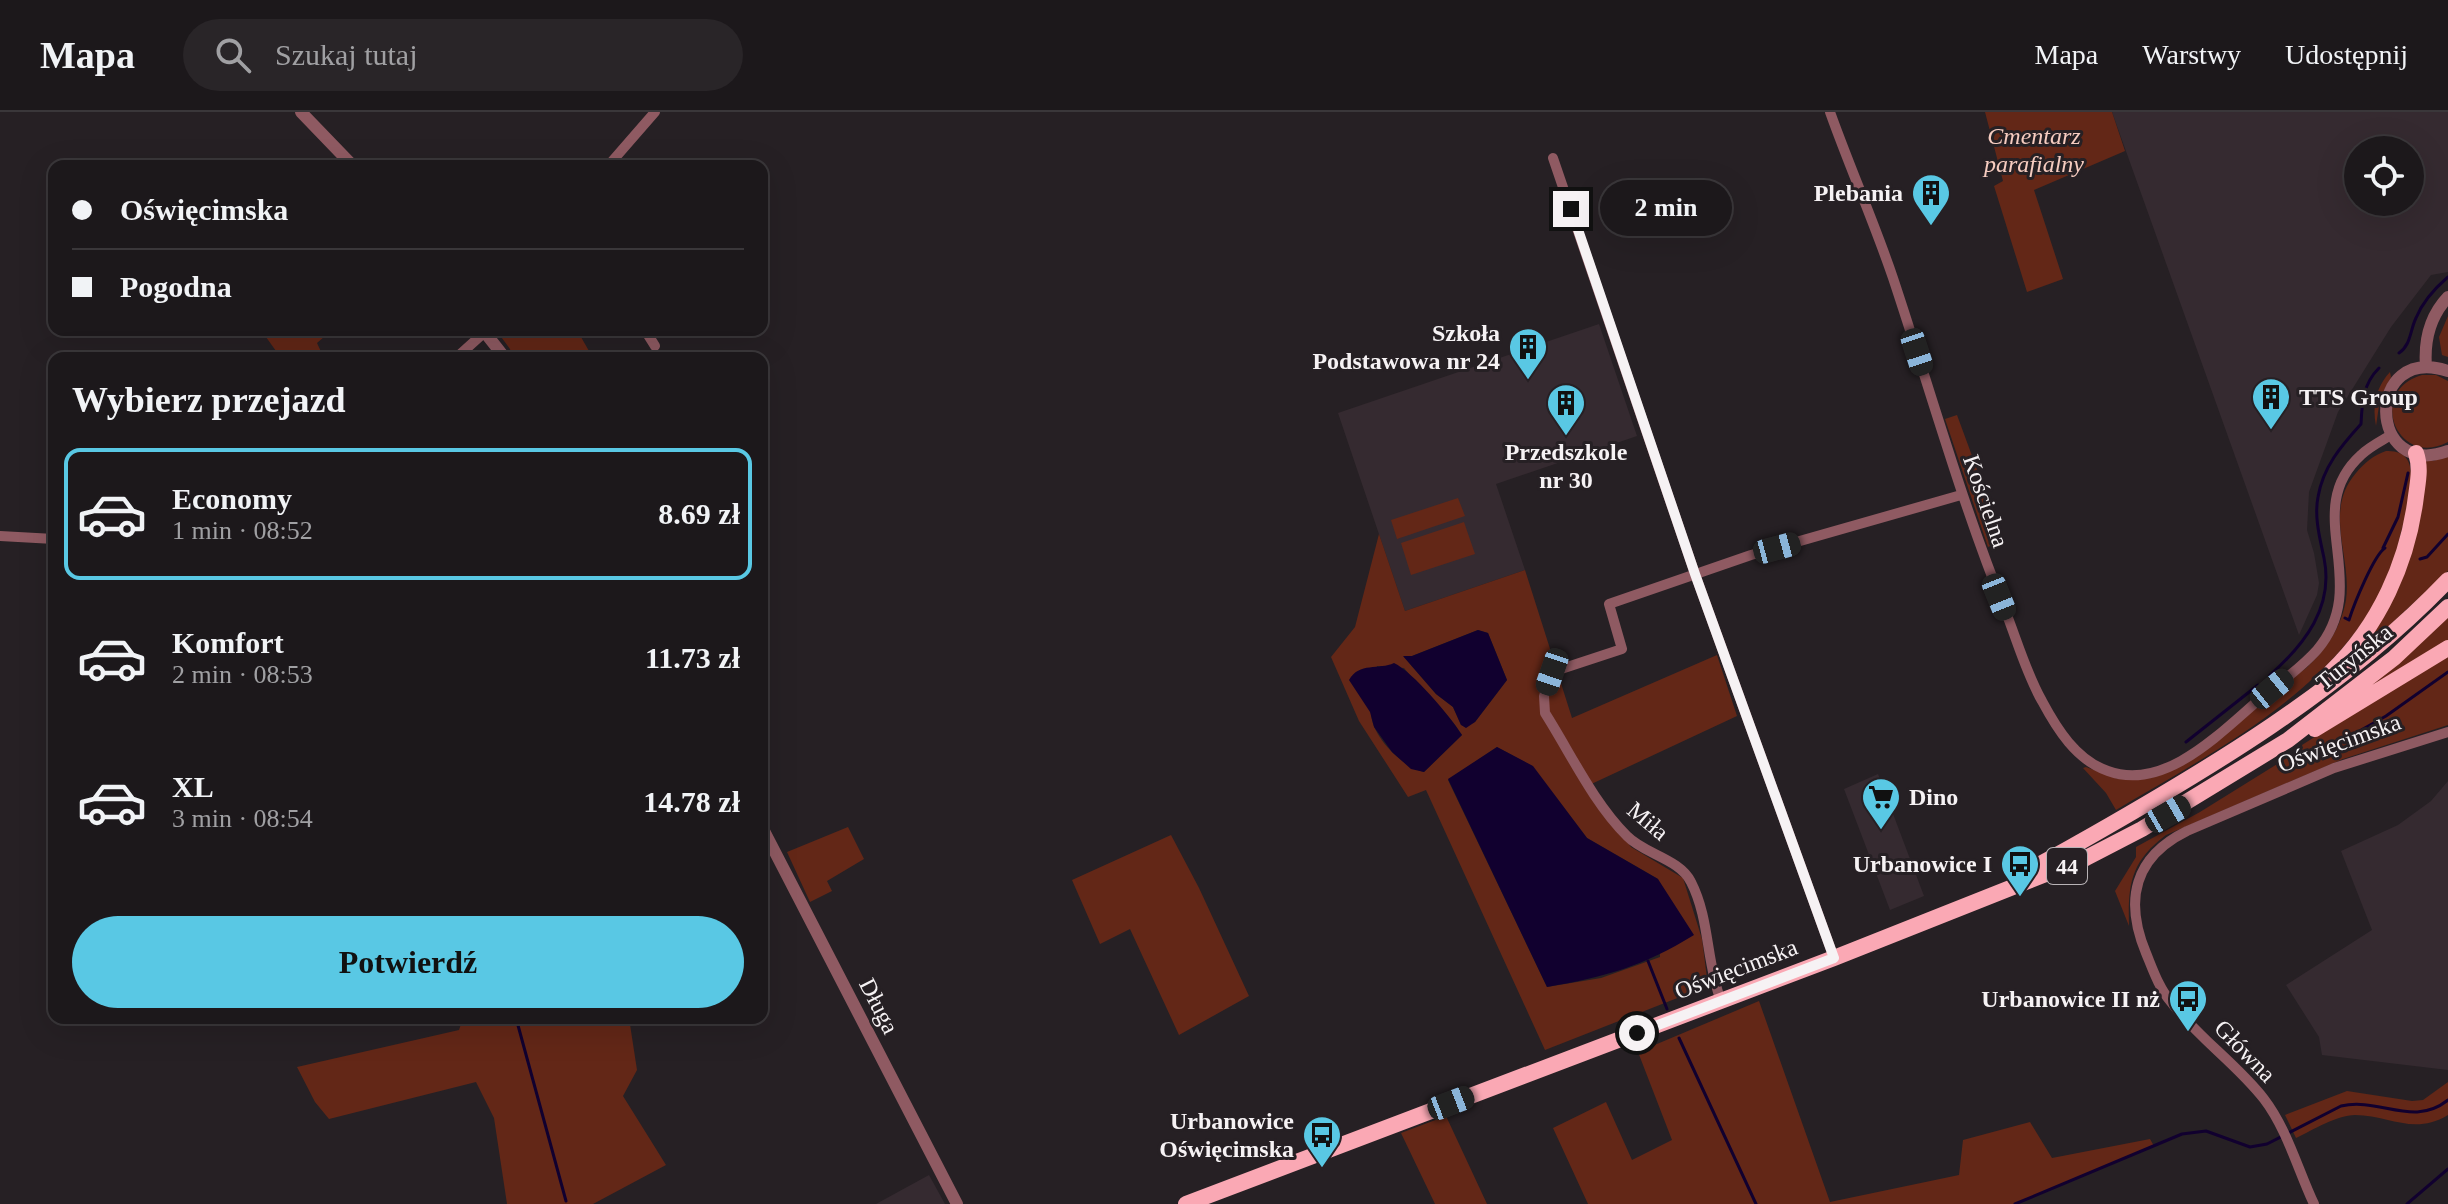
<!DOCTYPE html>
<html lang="pl">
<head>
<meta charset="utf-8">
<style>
	body { margin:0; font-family:"Times New Roman",serif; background:#292528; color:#f1f3f6; height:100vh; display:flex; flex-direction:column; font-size:30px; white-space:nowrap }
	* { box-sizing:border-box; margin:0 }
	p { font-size:26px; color:#a0a0a3 }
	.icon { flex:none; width:44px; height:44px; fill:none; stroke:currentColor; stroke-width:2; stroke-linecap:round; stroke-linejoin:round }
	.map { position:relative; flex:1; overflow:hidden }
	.panel { position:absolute; left:48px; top:240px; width:720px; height:672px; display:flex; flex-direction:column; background:#1c181b; border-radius:16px; box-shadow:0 8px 32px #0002,0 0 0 2px #3a373a }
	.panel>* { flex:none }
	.hud { position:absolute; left:48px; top:48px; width:720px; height:176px; border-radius:16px; box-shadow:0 8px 32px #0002,0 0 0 2px #3a373a; display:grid; align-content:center; height:176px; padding:0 24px; background:#1c181b }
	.controls { position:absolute; left:2344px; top:24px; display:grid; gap:16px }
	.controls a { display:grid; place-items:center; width:80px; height:80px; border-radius:50%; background:#1c181b; box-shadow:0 8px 32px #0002,0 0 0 2px #3a373a; font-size:40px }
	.end { position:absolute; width:36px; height:36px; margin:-18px; border:10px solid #f6f2f4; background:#111; box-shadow:0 0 0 4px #111 }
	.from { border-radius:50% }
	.bubble { position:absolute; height:56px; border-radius:28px; background:#1c181b; box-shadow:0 8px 32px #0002,0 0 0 2px #3a373a; font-size:26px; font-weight:700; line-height:56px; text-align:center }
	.car { position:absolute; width:24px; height:48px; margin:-24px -12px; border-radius:10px; box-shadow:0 0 6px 2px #0007; background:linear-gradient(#222 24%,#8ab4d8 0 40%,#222 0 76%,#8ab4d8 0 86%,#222 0) }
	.hud b { display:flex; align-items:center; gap:28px; height:76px; font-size:30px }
	.hud b+b { border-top:2px solid #3a373a }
	.hud i { width:20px; height:20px; background:#f1f3f6 }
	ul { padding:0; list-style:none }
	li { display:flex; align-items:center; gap:24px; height:132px; margin:0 16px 12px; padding:0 8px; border:4px solid transparent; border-radius:16px }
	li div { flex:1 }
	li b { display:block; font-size:30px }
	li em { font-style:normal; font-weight:700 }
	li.on { border-color:#59c8e4 }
	li>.icon { width:72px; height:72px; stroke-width:1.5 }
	h2 { padding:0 24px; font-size:36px; line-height:96px }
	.button { display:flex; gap:16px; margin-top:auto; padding:16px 24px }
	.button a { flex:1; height:92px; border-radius:48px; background:#59c8e4; color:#111; font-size:32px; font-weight:700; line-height:92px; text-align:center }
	header { display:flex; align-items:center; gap:48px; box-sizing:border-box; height:112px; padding:0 40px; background:#1c181b; border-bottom:2px solid #3a373a }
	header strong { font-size:38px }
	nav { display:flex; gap:44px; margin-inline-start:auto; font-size:28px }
	.search { width:560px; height:72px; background:#292528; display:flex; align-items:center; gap:20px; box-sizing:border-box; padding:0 28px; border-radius:44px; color:#a0a0a3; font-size:30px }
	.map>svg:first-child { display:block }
	.built { fill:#352a30; fill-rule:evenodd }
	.green { fill:#632717; fill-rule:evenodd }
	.water { fill:#11002f }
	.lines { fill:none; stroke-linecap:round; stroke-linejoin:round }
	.stream { stroke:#11002f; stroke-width:3 }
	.minor { stroke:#8f5a62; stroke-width:10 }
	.tertiary { stroke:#8f5a62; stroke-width:12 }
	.trunk { stroke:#faa8b4; stroke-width:16 }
	.route { stroke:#f6f2f4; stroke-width:10 }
	.labels { text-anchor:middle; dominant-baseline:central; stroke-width:6; stroke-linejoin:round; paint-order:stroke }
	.shield { fill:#262024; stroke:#b8b3b6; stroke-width:2 }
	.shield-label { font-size:22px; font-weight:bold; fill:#f6f2f4 }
	.park-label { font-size:24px; font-style:italic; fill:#f6ccc0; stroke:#262024 }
	.poi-label { font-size:24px; font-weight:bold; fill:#f6f2f4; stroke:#262024; text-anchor:end }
	.street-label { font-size:24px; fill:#f6f2f4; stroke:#262024 }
</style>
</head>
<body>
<header>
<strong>Mapa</strong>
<div class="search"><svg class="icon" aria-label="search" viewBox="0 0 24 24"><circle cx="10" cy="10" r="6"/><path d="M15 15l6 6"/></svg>Szukaj tutaj</div>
<nav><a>Mapa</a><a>Warstwy</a><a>Udostępnij</a></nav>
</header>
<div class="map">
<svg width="2448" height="1092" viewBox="0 0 2448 1092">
	<rect width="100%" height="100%" fill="#262024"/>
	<path class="built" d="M2112 0H2448V160L2431 163 2391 215 2338 300 2309 380 2307 418 2314 441 2319 471 2317 483 2299 523ZM2410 38V90H2358V38Z
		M1599 212 1637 324 1496 372 1525 458 1405 499 1338 301Z
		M1878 662 1924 784 1890 798 1844 677Z
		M2448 669V958L2322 943 2319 925 2286 873 2372 818 2341 739 2398 713 2431 689Z
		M929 1063 945 1092H876Z"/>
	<path class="green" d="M1985 0H2112L2125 39 2034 78 2063 167 2027 180 1994 74 2003 69Z
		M2448 204V245L2442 243 2439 225Z
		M261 218H332L317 231 324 246H281Z
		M500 218H577L593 246H512L510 237 499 222Z
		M2390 260 2391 265 2380 287 2376 314C2372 294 2376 275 2390 260Z
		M2422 263H2436L2448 269V330C2397 357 2366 279 2422 263Z
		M1957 303 2003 428 1988 435 1945 307Z
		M2386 339C2408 338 2412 352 2411 370 2411 388 2405 406 2400 424 2397 437 2395 453 2389 465 2335 579 2220 636 2116 698L2106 681 2083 656 2086 655 2118 667 2152 666 2305 557C2326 538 2341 516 2346 488 2352 444 2323 399 2356 361 2364 351 2374 343 2386 339Z
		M2448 344V459L2351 549 2418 402 2426 347 2433 349Z
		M1458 386 1465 404 1397 427 1391 408Z
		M1464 410 1475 442 1411 463 1401 431Z
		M1379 422 1405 499 1525 458 1572 606 1717 543 1737 604 1585 675 1631 735 1683 766 1702 827 1708 874 1545 938 1426 678 1408 685 1359 609 1331 545 1355 515ZM1478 518 1488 521 1507 568 1475 610 1461 613 1453 595 1436 582 1404 545 1412 544ZM1377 554 1404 556C1423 580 1446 597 1462 623L1424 660C1401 654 1371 624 1371 600 1370 585 1375 568 1377 554ZM1497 635 1532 654 1587 726 1658 767 1660 845 1601 866 1547 875 1448 668Z
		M2448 503V529L2349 592Z
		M2448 540V613L2343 647 2166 723C2130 750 2128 773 2129 814L2115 779 2136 745V735L2200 700 2303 636 2302 633Z
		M848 715 864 747 827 769 832 779 810 790 787 740Z
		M1171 723 1199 776 1249 884 1179 923 1130 817 1100 832 1072 768Z
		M1759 889 1830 1090 1959 1063 1963 1028 2030 1010 2052 1046 2150 1027 2154 1034 2015 1092H1588L1553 1016 1606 990 1632 1048 1672 1028 1638 940Z
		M463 906H629L637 958 623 984 666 1053 593 1092H507L494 1006 476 970 329 1007 315 990 297 955 459 918Z
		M2448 970V1003C2413 1024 2390 1003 2355 1003 2337 1003 2313 1018 2296 1026L2285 1003 2347 979 2412 989 2423 988Z
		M1446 1004 1487 1092H1435L1401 1021Z"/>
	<path class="water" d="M1478 518 1488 521 1507 568 1475 610 1466 616 1461 613 1453 595 1436 582 1403 544H1412Z
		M1394 551C1413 560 1450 604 1462 623L1424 660 1411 657 1392 640 1374 615 1370 600 1349 568C1359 550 1379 558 1394 551Z
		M1497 635 1533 654 1587 726 1658 767 1694 823C1644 854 1605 865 1547 875L1448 667Z"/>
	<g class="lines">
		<path class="stream" d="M2399 241C2411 233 2410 218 2416 206 2423 189 2434 177 2448 165
			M2383 436 2398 405 2408 361
			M2420 447 2427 445 2448 422
			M2345 506 2349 508C2354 492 2374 443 2385 436
			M2270 563C2305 532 2334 495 2324 446 2320 427 2314 405 2318 385 2323 355 2341 334 2361 312 2362 290 2363 272 2379 256
			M2186 630 2258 573
			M2310 647 2386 604 2448 560
			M1648 849 1667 897
			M516 906 566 1089
			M1679 926 1756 1092
			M2015 1092 2182 1022 2206 1019 2250 1035 2267 1032 2341 994C2380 985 2413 1016 2448 988
			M2407 1092 2448 1057"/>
		<path class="minor" d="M1830 0C1850 56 1874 110 1893 166 1930 277 1961 389 2005 498 2017 528 2026 561 2042 589 2057 617 2076 648 2108 659 2165 680 2221 620 2261 586 2280 571 2301 556 2317 538 2374 471 2299 399 2361 343 2369 335 2381 329 2391 323
			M1553 46 1695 462 1834 846
			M608 54 655 0
			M645 218 655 234
			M456 246 487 218
			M0 424 54 427
			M1721 889C1706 850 1710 807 1691 770 1680 747 1644 742 1627 724 1593 690 1571 642 1545 601L1544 584 1552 560 1622 537 1609 492 1751 443 1961 383
			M2314 1092C2298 1058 2287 1017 2264 987 2236 951 2198 926 2171 890 2159 876 2153 858 2146 841 2124 788 2134 745 2187 719L2334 656 2448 620"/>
		<path class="tertiary" d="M301 0 353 54
			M483 218 505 246
			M2426 255C2424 229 2429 205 2448 185
			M2448 259C2364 231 2367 369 2448 339
			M762 715 957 1092"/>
		<path class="trunk" d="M2331 560C2379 514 2408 450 2416 384 2418 369 2421 356 2416 341
			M2315 617 2448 536
			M2016 765C2036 754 2056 744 2075 733 2206 659 2344 577 2448 468
			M1186 1092 1834 846 2086 746 2142 717 2288 628 2394 546 2448 495"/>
	</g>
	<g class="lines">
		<path class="route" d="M1571 97 1695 462 1834 846 1637 921"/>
	</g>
	<defs>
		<symbol id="building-pin" viewBox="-11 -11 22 30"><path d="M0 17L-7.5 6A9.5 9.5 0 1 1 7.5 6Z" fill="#59c8e4" stroke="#262024"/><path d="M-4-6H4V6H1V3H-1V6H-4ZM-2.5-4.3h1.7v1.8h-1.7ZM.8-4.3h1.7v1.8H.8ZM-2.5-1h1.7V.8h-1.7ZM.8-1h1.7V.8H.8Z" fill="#111"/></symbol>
		<symbol id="supermarket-pin" viewBox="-11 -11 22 30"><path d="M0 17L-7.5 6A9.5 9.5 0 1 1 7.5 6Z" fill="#59c8e4" stroke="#262024"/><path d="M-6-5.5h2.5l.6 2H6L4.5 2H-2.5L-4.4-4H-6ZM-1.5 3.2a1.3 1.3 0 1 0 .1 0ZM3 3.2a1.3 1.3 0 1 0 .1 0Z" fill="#111"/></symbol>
		<symbol id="bus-pin" viewBox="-11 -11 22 30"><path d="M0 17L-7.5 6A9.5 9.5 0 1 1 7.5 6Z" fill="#59c8e4" stroke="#262024"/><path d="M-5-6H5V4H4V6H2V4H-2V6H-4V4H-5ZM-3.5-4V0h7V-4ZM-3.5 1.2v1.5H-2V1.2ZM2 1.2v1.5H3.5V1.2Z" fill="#111"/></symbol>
	</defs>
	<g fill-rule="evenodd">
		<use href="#building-pin" x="1909" y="59" width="44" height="60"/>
		<use href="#building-pin" x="1506" y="213" width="44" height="60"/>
		<use href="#building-pin" x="2249" y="263" width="44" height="60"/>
		<use href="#building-pin" x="1544" y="269" width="44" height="60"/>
		<use href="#supermarket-pin" x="1859" y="663" width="44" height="60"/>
		<use href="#bus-pin" x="1998" y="730" width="44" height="60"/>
		<use href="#bus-pin" x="2166" y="865" width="44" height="60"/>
		<use href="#bus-pin" x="1300" y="1001" width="44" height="60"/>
	</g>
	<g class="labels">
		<rect class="shield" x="2047" y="736" width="40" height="36" rx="6"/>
		<g class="shield-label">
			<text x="2067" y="754">44</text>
		</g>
		<g class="park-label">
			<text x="2034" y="24">Cmentarz<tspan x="2034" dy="28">parafialny</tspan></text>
		</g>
		<g class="poi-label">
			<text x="1903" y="81">Plebania</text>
			<text x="1500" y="221">Szkoła<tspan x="1500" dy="28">Podstawowa nr 24</tspan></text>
			<text x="2299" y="285" text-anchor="start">TTS Group</text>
			<text x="1566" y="340" text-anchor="middle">Przedszkole<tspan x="1566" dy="28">nr 30</tspan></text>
			<text x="1909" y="685" text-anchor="start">Dino</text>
			<text x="1992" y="752">Urbanowice I</text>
			<text x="2160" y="887">Urbanowice II nż</text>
			<text x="1294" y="1009">Urbanowice<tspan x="1294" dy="28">Oświęcimska</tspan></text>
		</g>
		<g class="street-label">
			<text transform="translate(1986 389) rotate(71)">Kościelna</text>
			<text transform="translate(2354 545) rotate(-39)">Turyńska</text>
			<text transform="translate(2339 631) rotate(-20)">Oświęcimska</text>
			<text transform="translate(1648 709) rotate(40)">Miła</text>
			<text transform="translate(1736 857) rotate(-21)">Oświęcimska</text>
			<text transform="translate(879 894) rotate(63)">Długa</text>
			<text transform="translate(2245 939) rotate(46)">Główna</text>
		</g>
	</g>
</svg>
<div class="controls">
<a><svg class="icon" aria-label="locate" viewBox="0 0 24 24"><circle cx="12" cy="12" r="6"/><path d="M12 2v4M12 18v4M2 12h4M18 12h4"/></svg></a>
</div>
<i class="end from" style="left:1637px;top:921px"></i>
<i class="end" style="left:1571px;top:97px"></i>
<div class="bubble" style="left:1600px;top:68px;width:132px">2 min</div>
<i class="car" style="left:1917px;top:240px;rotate:162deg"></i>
<i class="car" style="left:1777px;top:436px;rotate:75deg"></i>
<i class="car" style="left:1999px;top:485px;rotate:158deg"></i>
<i class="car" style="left:1552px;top:560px;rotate:199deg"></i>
<i class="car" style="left:2272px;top:577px;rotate:51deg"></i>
<i class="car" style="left:2168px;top:702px;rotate:60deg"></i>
<i class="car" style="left:1451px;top:991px;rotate:69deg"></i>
<div class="hud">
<b><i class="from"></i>Oświęcimska</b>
<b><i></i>Pogodna</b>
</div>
<section class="panel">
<h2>Wybierz przejazd</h2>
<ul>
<li class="on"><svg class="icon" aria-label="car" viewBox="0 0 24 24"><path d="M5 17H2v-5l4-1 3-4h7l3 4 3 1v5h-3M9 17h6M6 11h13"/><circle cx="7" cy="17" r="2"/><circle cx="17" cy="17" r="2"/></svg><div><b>Economy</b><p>1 min · 08:52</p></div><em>8.69 zł</em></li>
<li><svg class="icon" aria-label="car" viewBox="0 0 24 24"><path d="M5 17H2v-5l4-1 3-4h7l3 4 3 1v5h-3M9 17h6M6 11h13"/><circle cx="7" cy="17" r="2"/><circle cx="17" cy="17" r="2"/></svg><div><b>Komfort</b><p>2 min · 08:53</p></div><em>11.73 zł</em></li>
<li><svg class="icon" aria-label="car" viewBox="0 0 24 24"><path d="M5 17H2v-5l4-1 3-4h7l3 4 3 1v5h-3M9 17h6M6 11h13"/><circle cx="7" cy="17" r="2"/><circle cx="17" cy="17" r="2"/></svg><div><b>XL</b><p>3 min · 08:54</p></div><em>14.78 zł</em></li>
</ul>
<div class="button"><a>Potwierdź</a></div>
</section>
</div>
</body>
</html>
